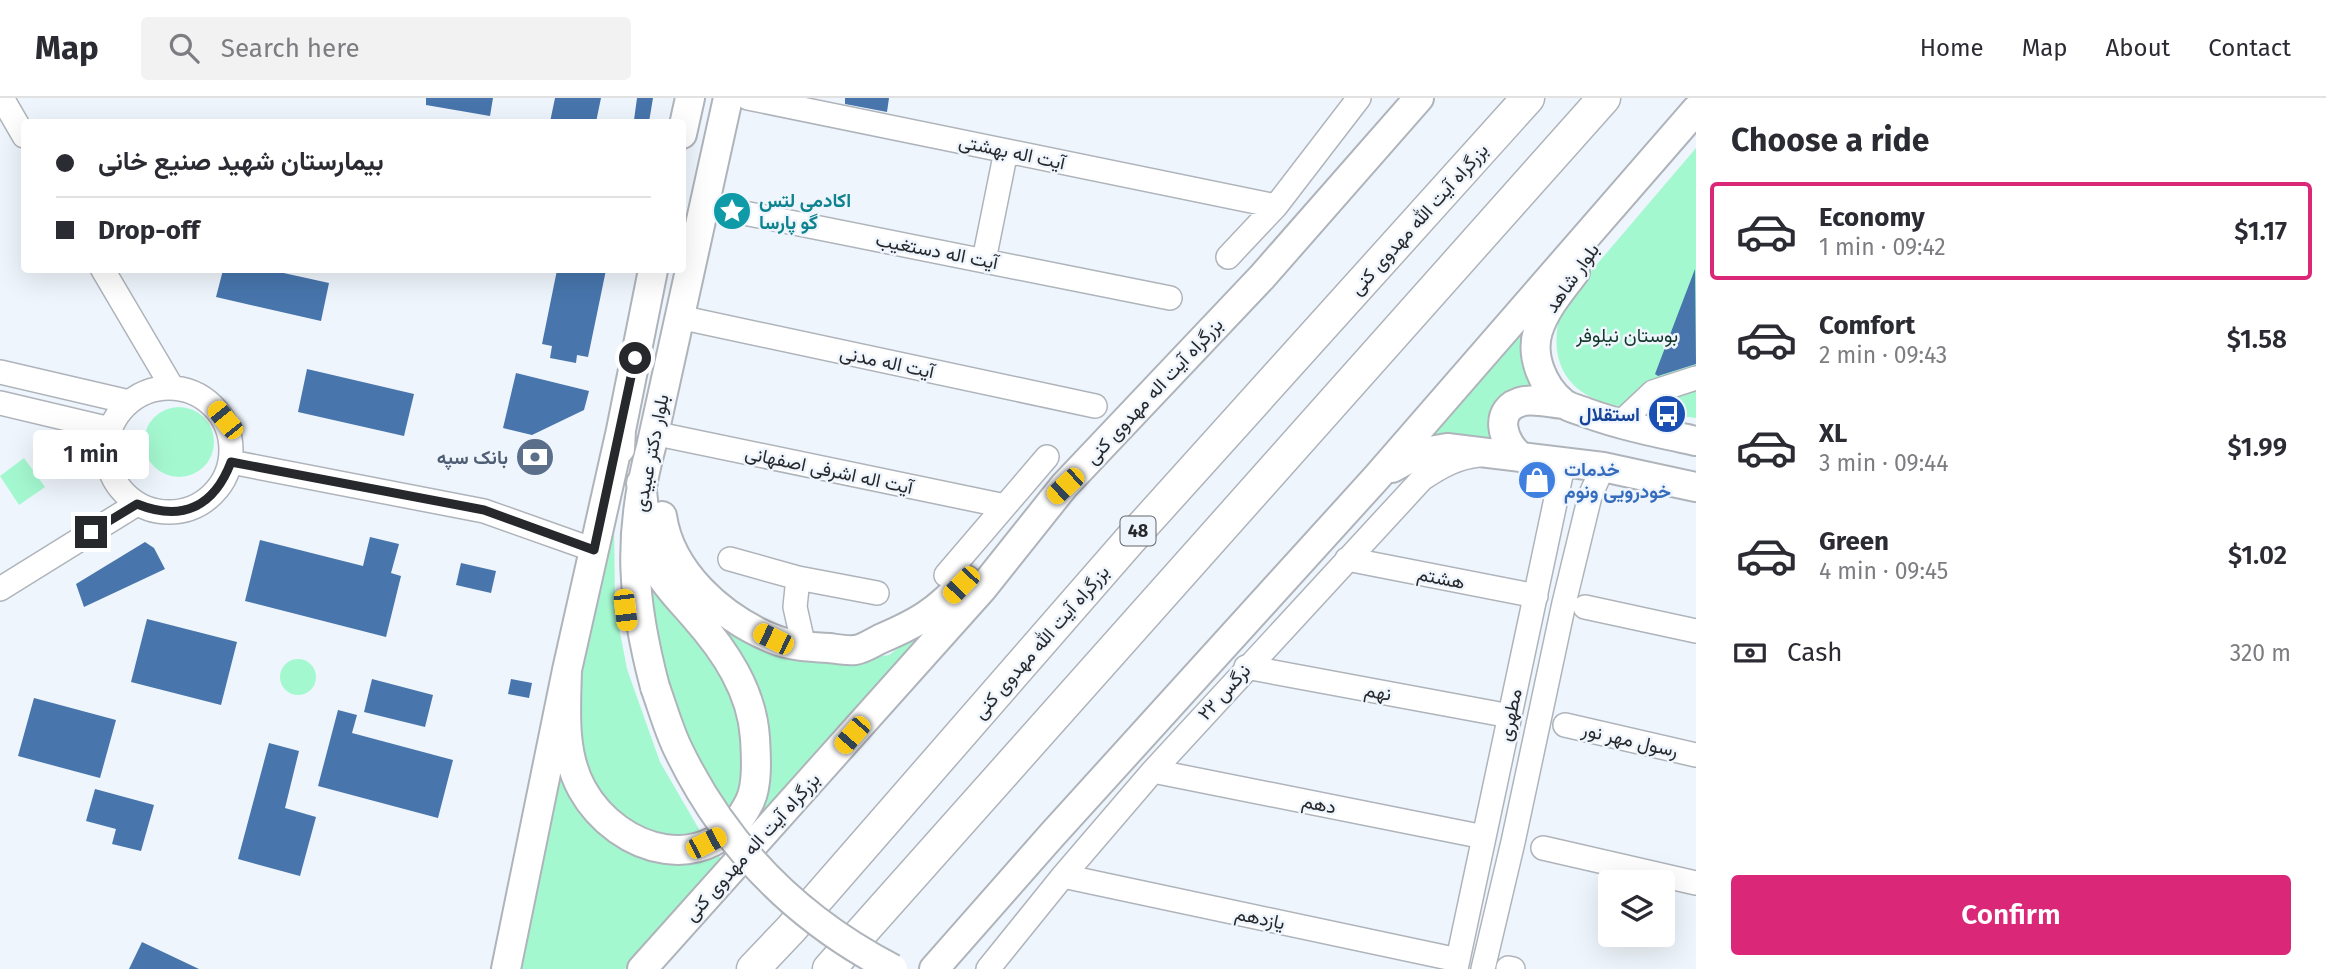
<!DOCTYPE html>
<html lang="en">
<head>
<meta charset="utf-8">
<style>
	body { margin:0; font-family:"Fira Sans",Vazirmatn,sans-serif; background:#f2f2f3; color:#2b2b33; height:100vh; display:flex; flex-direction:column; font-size:26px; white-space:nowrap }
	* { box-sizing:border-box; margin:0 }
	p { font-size:23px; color:#7c7c81 }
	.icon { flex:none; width:38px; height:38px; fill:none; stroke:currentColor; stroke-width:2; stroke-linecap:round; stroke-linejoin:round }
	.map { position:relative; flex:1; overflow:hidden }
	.drawer { display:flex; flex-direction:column; background:#fff; width:630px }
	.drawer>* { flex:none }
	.guide { position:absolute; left:21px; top:21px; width:665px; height:154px; border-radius:7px; box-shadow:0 7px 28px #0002; display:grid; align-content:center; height:154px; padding:0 35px; background:#fff }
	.buttons { position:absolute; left:1598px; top:772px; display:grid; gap:14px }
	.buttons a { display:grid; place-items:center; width:77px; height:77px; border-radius:7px; background:#fff; box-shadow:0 7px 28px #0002; font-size:35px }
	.end { position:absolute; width:32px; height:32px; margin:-16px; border:9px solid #26282b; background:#fff; box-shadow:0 0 0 4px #fff }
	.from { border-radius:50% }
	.bubble { position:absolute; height:49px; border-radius:7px; background:#fff; box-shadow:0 7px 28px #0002; font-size:23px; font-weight:600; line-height:49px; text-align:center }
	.car { position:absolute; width:21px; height:42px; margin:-21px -10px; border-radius:9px; box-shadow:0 0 5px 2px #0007; background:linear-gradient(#f5c518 24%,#345 0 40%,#f5c518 0 76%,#345 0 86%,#f5c518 0) }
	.guide b { display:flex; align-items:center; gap:24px; height:66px; font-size:26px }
	.guide b+b { border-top:2px solid #e1e1e2 }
	.guide i { width:18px; height:18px; background:#2b2b33 }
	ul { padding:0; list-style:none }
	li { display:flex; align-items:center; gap:21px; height:98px; margin:0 14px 10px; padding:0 21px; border:4px solid transparent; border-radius:7px }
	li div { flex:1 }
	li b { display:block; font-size:26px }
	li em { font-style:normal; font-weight:600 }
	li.current { border-color:#db2777 }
	li>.icon { width:63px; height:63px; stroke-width:1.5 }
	h2 { padding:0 35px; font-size:32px; line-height:84px }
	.pay { display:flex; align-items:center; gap:18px; height:77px; padding:0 35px; font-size:26px }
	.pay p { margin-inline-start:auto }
	.primary-button { display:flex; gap:14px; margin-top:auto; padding:14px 35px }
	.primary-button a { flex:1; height:80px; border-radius:7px; background:#db2777; color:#fff; font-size:28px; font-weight:600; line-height:80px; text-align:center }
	header { display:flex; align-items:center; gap:42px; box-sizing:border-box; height:98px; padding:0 35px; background:#fff; border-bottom:2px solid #e1e1e2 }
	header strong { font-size:33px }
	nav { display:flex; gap:38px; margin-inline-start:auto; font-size:24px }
	.search { width:490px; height:63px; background:#f2f2f3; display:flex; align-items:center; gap:18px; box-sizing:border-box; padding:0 24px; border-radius:7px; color:#7c7c81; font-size:26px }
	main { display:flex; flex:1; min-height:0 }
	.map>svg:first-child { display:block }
	.green { fill:#a4f8d0 }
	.building { fill:#4775ac }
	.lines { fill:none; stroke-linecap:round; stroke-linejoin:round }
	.minor-casing { stroke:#afb4bb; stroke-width:26 }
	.major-casing { stroke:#afb4bb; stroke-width:32 }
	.highway-casing { stroke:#afb4bb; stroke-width:35 }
	.minor { stroke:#fff; stroke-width:23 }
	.major { stroke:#fff; stroke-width:28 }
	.highway { stroke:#fff; stroke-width:32 }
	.major-bridge-casing { stroke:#afb4bb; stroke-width:32; stroke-linecap:butt }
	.major-bridge { stroke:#fff; stroke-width:28 }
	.route { stroke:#26282b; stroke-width:9 }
	.labels { text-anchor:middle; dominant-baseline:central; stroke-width:5; stroke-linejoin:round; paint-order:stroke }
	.shield { fill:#eff5fc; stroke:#62666a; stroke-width:2 }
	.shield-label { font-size:18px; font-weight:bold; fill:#26282b }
	.street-label { font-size:19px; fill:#26282b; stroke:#eff5fc }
	.culture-label { font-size:19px; font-weight:bold; fill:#0d838f; stroke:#eff5fc; text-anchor:start }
	.park-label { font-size:19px; fill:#113727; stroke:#eff5fc }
	.transit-label { font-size:19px; font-weight:bold; fill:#164399; stroke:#eff5fc; text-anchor:end }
	.service-label { font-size:19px; font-weight:bold; fill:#4e5e75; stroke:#eff5fc; text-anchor:end }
	.shop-label { font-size:19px; font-weight:bold; fill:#366cbe; stroke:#eff5fc; text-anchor:start }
</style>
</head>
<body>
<header>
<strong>Map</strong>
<div class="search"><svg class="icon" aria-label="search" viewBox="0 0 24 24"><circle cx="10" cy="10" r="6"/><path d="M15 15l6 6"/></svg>Search here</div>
<nav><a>Home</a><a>Map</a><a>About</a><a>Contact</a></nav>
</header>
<main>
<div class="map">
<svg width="1696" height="871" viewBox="0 0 1696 871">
	<rect width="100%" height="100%" fill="#eff5fc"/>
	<path class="green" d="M1696 50V320C1669 316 1619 312 1595 301 1554 283 1550 244 1563 206Z
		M1540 212 1543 295 1498 303C1487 321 1487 332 1496 350L1412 352Z
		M144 344a35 35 0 1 1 70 0a35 35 0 1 1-70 0Z
		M24 360 45 389 19 407 0 378Z
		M614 421 615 508 627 571 660 664 703 738 671 744 622 724 579 664 578 596Z
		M654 477 682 512 739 605 744 689 727 719 682 648 643 497Z
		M960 498 743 740 765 675 701 504 864 561 889 557 920 534Z
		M280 579a18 18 0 1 1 36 0a18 18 0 1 1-36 0Z
		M562 665 589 720 715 753 724 764 625 871H520Z"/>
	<path class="building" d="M426 0H493L490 18 426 7Z
		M555 0H601L596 24H550Z
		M637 0H653L649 24 634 22Z
		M845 0H889L887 14 845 6Z
		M1695 171 1696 266 1658 278 1655 276Z
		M223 172H270L329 185 321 223 216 199Z
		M557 172H606L588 259 577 257 576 265 550 260 552 248 542 246Z
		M307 271 414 296 404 338 298 314Z
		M516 275 589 293 584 312 532 337 503 330Z
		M370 439 399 446 391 475 401 478 386 539 245 503 260 442 363 468Z
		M145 444 154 450 165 471 84 509 76 486Z
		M461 465 496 473 491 495 456 487Z
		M147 521 237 544 221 607 131 584Z
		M372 581 433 597 425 629 364 614Z
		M511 581 532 585 529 600 508 596Z
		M34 600 116 622 100 680 18 658Z
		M338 612 357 617 352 635 453 662 438 720 318 688Z
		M269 645 299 653 285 710 316 719 300 778 238 761Z
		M95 691 154 707 141 753 112 746 116 731 86 723Z
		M142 844 199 871H129Z"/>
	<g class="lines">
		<defs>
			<path id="minor" d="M2 0 24 38
				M748 0 1276 108
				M704 107 1170 200
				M1228 159 1276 108 1359 0
				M984 162 1006 53
				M103 172 172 289
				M679 219 1095 308
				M0 274 129 304
				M107 352a62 62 0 1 1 124 0a62 62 0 1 1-124 0Z
				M0 305 110 331
				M1619 326 1653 294 1696 280
				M653 335 1005 408
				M231 364 484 413 594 452
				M730 461 798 480 877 495
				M1347 461 1536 498
				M946 477 1047 359
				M798 480 795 509 804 549
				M0 491 137 406
				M1585 509 1696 533
				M1246 569 1510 618
				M1565 627 1696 657
				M1153 673 1484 739
				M1543 750 1696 785
				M1063 778 1458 862
				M1508 870 1513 871
				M988 871 1063 778 1153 673 1422 381C1440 369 1457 359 1479 357
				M1456 871 1564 363
				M1483 871 1513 744 1564 505 1590 398 1603 369"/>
			<path id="major" d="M682 36 690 0
				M1575 174C1561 192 1545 211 1538 233 1530 258 1543 289 1563 305 1569 310 1580 312 1587 315 1623 328 1659 335 1696 343
				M620 351 621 332 653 172
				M1523 360C1501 346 1492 309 1524 303 1537 301 1551 305 1564 306
				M1392 370 1419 355 1447 350 1603 369 1696 389
				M662 418C670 474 721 519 771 540 789 548 809 549 829 550 837 551 847 553 855 552 863 551 872 545 880 541 920 524 936 514 966 482
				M567 572C566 611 562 655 582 691 618 756 712 782 750 703 758 686 756 658 755 640 752 593 725 553 695 519 684 506 670 492 661 478 646 450 645 416 641 385
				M655 589C632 502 627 437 651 349L728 0
				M506 871 567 572 621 332
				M642 871 982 491 1064 388 1262 179 1419 0
				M934 871 1052 737 1377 379 1696 12"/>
			<path id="highway" d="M753 871 791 831 1129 443 1528 0
				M829 871 1604 0"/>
		</defs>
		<use href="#minor" class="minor-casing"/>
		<use href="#major" class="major-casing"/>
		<use href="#highway" class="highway-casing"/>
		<use href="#minor" class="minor"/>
		<use href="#major" class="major"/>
		<use href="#highway" class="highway"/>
		<defs>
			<path id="major-bridge" d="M655 589C662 608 668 630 677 649 724 748 796 821 893 871"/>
		</defs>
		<use href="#major-bridge" class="major-bridge-casing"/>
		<use href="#major-bridge" class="major-bridge"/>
	</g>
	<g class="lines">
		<path class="route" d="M91 434 137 406C182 424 214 409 231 364L484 412 594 452 635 260"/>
	</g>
	<defs>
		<symbol id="sight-disc" viewBox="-11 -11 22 22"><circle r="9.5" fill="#0f9aa8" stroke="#eff5fc"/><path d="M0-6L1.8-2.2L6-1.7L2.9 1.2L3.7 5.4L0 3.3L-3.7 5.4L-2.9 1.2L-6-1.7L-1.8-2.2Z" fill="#fff"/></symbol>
		<symbol id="bus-disc" viewBox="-11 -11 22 22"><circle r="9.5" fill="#1a4fb4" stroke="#eff5fc"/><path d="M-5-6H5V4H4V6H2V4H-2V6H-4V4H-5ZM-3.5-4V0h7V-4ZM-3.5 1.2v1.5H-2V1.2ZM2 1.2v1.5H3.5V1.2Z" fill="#fff"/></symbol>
		<symbol id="bank-disc" viewBox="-11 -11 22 22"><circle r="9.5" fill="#5c6f8a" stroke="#eff5fc"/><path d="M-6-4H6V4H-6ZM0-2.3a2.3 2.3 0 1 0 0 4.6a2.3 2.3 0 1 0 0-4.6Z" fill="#fff"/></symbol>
		<symbol id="shop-disc" viewBox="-11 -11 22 22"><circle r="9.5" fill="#3f7fe0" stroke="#eff5fc"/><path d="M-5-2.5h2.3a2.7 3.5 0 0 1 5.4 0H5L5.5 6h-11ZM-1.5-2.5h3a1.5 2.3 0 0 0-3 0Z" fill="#fff"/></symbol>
	</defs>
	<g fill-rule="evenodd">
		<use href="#sight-disc" x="710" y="91" width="44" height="44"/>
		<use href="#bus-disc" x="1645" y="294" width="44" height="44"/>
		<use href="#bank-disc" x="513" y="337" width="44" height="44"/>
		<use href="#shop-disc" x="1515" y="360" width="44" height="44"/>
	</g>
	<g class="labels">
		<rect class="shield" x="1120.5" y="418.5" width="35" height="29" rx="5"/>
		<g class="shield-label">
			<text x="1138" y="433">48</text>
		</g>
		<g class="street-label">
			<text transform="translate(1012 54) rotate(12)">آیت اله بهشتی</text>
			<text transform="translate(1419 121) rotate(-48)">بزرگراه آیت الله مهدوی کنی</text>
			<text transform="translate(937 153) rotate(11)">آیت اله دستغیب</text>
			<text transform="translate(1572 180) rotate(-55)">بلوار شاهد</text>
			<text transform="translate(887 264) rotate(12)">آیت اله مدنی</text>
			<text transform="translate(1154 293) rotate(-47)">بزرگراه آیت اله مهدوی کنی</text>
			<text transform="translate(651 355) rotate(-79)">بلوار دکتر عبیدی</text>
			<text transform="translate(829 372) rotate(12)">آیت اله اشرفی اصفهانی</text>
			<text transform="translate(1441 480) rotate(11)">هشتم</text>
			<text transform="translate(1041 544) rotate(-49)">بزرگراه آیت الله مهدوی کنی</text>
			<text transform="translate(1224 594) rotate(-48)">نرگس ۲۲</text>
			<text transform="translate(1378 594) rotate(10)">نهم</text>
			<text transform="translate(1510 617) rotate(-78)">مطهری</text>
			<text transform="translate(1630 642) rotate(13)">رسول مهر نور</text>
			<text transform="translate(1319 706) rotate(11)">دهم</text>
			<text transform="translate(752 749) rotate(-48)">بزرگراه آیت اله مهدوی کنی</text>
			<text transform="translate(1260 820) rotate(12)">یازدهم</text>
		</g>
		<g class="culture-label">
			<text x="759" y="102">اکادمی لتس<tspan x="759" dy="22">گو پارسا</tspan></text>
		</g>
		<g class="park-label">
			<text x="1627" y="237">بوستان نیلوفر</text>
		</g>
		<g class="transit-label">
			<text x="1640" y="316">استقلال</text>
		</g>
		<g class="service-label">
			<text x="508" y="359">بانک سپه</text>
		</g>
		<g class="shop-label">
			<text x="1564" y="371">خدمات<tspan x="1564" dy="22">خودرویی ونوم</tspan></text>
		</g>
	</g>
</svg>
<div class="buttons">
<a><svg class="icon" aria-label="layers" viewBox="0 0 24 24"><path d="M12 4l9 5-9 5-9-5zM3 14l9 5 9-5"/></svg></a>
</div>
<i class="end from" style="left:635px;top:260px"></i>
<i class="end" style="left:91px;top:434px"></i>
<div class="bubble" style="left:33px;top:332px;width:116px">1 min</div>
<i class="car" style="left:225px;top:322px;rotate:321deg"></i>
<i class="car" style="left:1065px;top:388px;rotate:227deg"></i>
<i class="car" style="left:961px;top:487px;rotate:224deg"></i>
<i class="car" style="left:625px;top:512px;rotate:173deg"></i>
<i class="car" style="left:773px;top:541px;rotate:296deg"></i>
<i class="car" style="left:852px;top:637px;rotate:221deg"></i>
<i class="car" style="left:706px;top:745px;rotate:63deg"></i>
<div class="guide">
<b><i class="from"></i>بیمارستان شهید صنیع خانی</b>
<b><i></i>Drop-off</b>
</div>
</div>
<section class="drawer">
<h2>Choose a ride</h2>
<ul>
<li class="current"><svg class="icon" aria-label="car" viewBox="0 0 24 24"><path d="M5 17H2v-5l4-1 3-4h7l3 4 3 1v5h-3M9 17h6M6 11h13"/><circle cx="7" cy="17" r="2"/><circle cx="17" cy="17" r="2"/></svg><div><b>Economy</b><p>1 min · 09:42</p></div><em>$1.17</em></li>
<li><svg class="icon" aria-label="car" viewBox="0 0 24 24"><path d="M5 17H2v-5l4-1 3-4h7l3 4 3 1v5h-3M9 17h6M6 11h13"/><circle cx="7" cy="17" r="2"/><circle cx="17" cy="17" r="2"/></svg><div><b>Comfort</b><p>2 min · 09:43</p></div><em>$1.58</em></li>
<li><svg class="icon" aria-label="car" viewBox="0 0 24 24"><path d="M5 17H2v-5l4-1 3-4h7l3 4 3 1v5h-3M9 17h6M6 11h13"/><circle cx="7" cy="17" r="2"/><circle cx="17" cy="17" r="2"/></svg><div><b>XL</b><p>3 min · 09:44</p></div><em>$1.99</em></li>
<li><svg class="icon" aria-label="car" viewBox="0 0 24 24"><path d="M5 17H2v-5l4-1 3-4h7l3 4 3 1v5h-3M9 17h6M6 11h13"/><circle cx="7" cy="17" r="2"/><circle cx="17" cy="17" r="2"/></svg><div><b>Green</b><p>4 min · 09:45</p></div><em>$1.02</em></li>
</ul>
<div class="pay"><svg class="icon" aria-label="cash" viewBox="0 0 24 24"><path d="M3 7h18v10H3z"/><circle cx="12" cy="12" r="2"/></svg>Cash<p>320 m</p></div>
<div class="primary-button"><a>Confirm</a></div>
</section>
</main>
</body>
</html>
